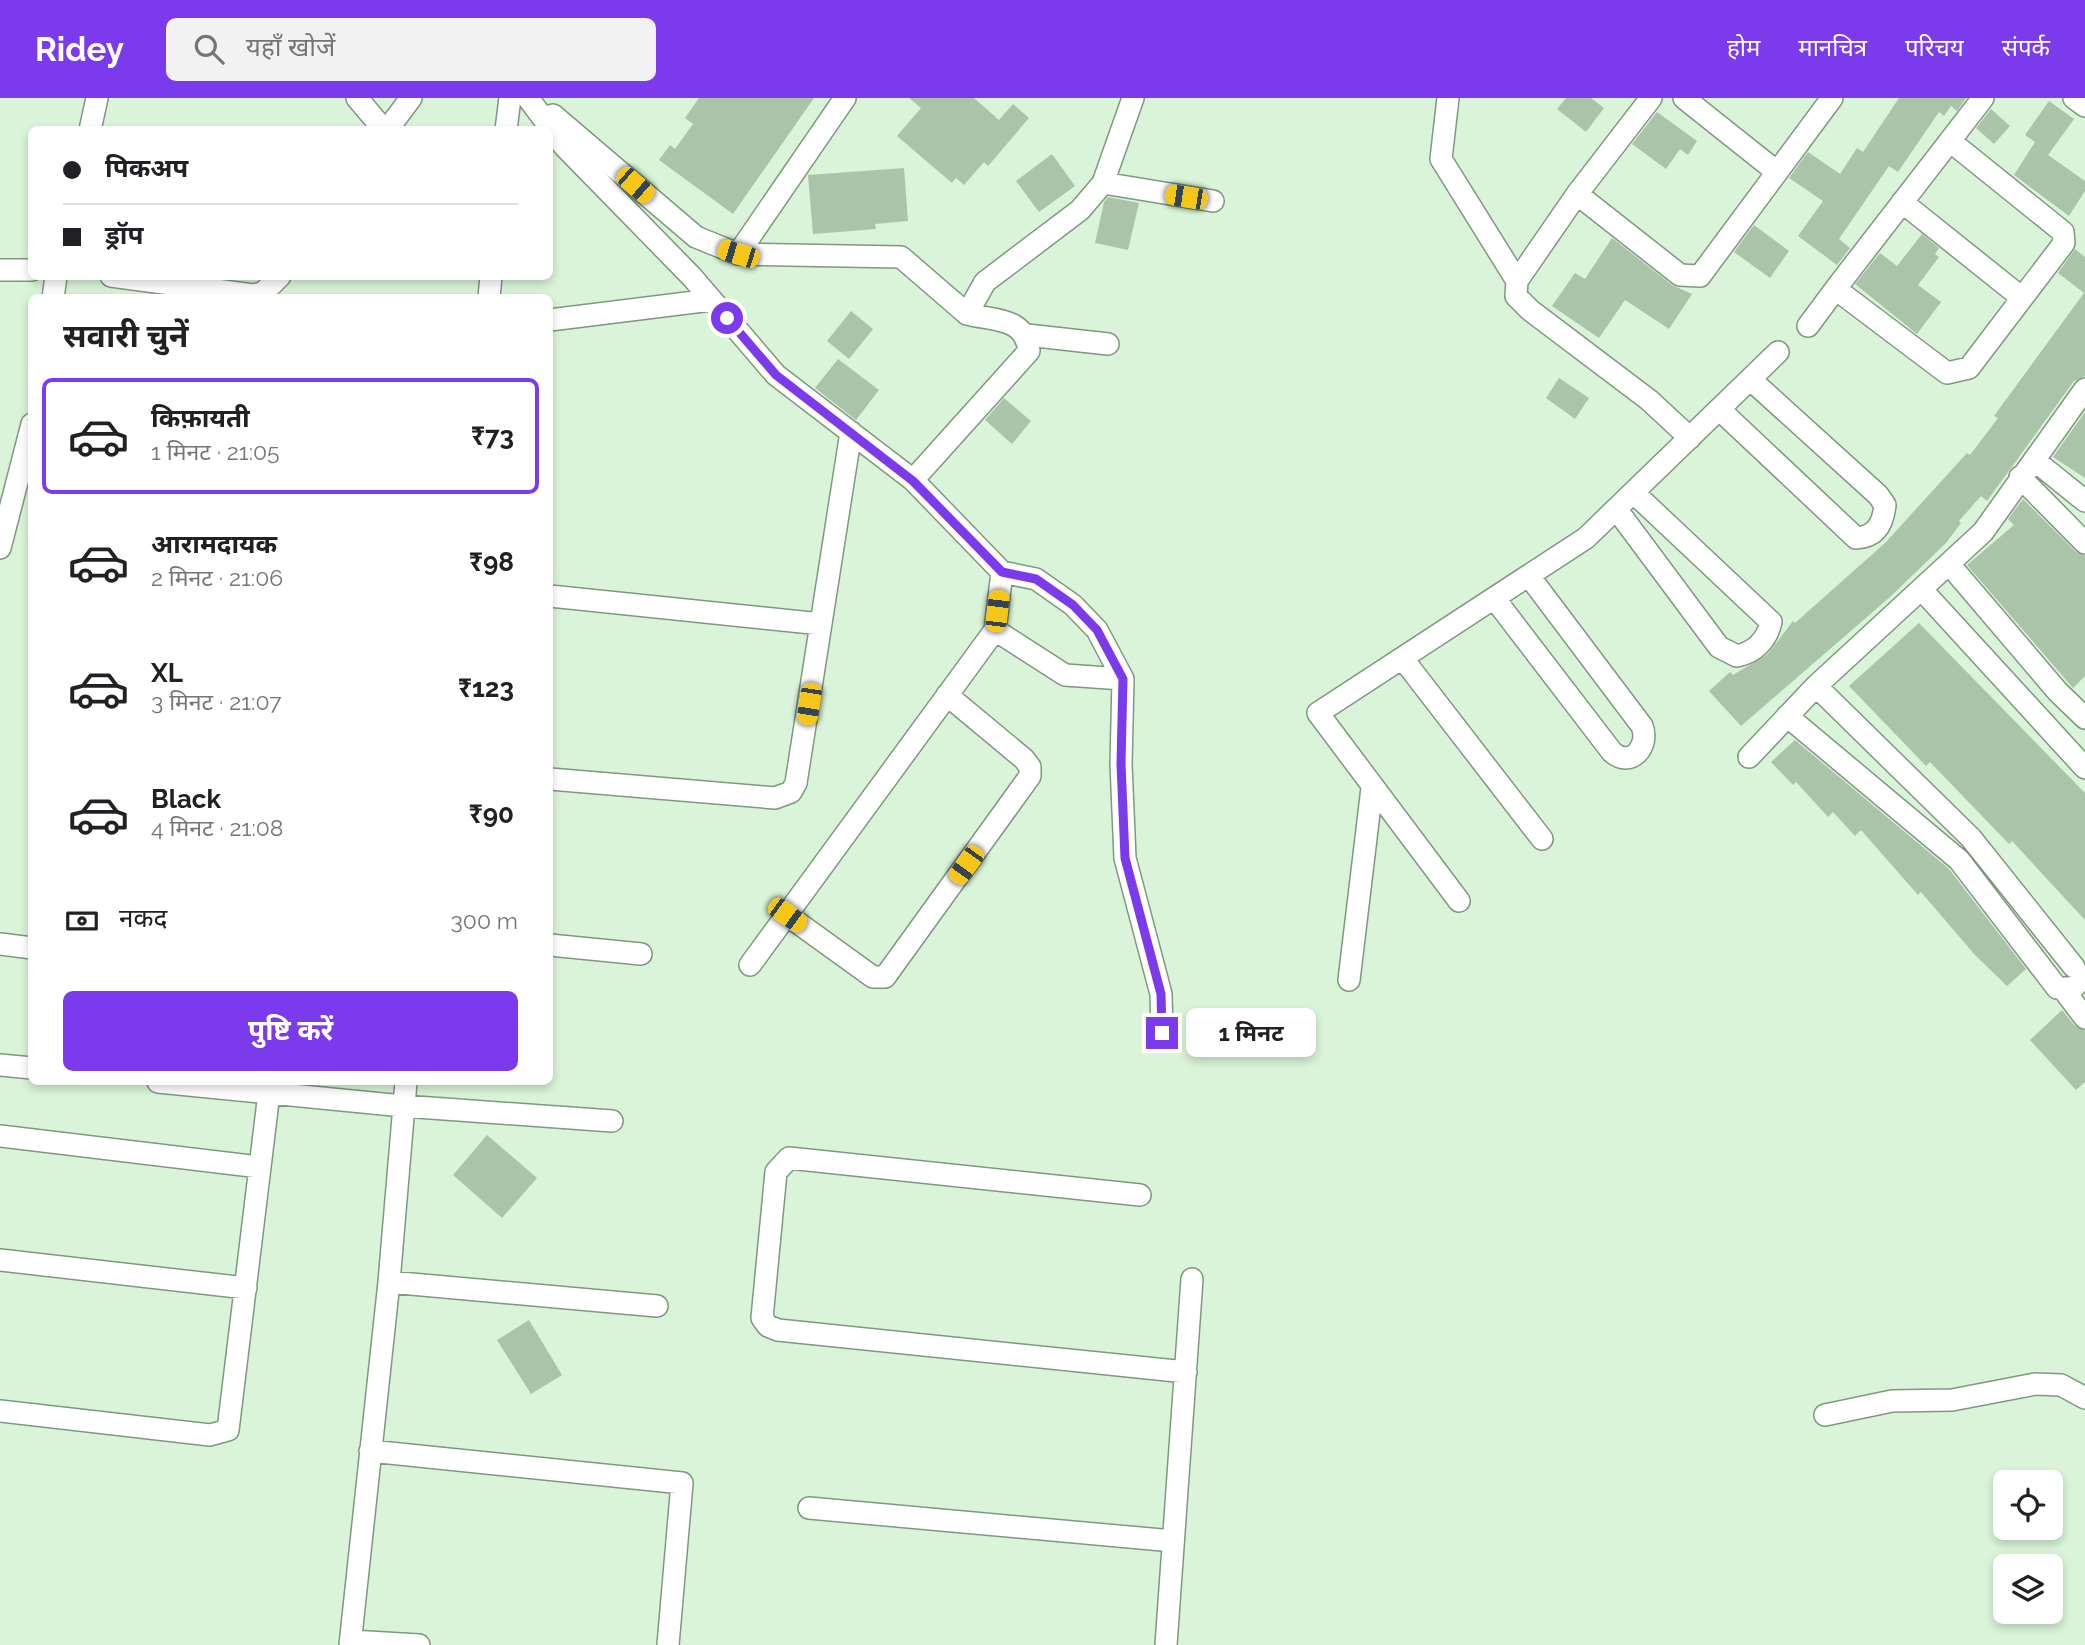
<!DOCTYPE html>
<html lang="hi">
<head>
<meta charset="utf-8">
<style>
	body { margin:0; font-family:Raleway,"Noto Sans Devanagari",sans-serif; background:#f2f2f2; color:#202124; height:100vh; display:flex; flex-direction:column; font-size:26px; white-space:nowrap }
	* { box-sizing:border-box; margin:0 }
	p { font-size:23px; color:#757577 }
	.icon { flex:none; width:38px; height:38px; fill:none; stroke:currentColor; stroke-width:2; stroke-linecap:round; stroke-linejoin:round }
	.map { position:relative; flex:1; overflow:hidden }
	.panel { position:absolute; left:28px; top:196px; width:525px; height:791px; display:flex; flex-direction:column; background:#fff; border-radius:10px; box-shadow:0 4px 10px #0003 }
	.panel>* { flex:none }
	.guide { position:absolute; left:28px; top:28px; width:525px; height:154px; border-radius:10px; box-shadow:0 4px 10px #0003; display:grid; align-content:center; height:154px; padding:0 35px; background:#fff }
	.controls { position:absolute; left:1993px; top:1372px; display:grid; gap:14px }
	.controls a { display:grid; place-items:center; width:70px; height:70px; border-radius:10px; background:#fff; box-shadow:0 4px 10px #0003; font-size:35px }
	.end { position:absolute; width:32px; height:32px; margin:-16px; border:9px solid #7c3aed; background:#fff; box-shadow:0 0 0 4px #fff }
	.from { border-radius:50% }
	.bubble { position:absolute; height:49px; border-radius:10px; background:#fff; box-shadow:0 4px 10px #0003; font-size:23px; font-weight:700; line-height:49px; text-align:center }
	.car { position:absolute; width:21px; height:42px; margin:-21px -10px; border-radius:9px; box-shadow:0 0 5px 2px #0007; background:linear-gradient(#f5c518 24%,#345 0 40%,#f5c518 0 76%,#345 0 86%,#f5c518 0) }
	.guide b { display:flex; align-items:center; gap:24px; height:66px; font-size:26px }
	.guide b+b { border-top:2px solid #e0e0e0 }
	.guide i { width:18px; height:18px; background:#202124 }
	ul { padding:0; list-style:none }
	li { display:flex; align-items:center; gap:21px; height:116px; margin:0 14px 10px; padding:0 21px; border:4px solid transparent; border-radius:10px }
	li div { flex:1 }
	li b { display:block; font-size:26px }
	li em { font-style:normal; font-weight:700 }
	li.selected { border-color:#7c3aed }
	li>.icon { width:63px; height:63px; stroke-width:1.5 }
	h2 { padding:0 35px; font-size:32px; line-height:84px }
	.pay { display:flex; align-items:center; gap:18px; height:77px; padding:0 35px; font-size:26px }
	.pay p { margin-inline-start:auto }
	.button { display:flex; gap:14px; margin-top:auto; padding:14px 35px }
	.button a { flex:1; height:80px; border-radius:10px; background:#7c3aed; color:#fff; font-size:28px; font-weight:700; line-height:80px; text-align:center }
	header { display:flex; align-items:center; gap:42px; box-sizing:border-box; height:98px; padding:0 35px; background:#7c3aed; color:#fff }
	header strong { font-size:33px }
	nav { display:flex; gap:38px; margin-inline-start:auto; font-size:24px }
	.search { width:490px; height:63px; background:#f2f2f2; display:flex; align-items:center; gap:18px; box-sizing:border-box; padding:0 24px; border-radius:10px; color:#757577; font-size:26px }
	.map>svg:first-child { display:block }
	.building { fill:#aac4aa }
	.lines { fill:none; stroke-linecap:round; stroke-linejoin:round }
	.minor-casing { stroke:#7f987f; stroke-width:24 }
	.minor { stroke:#fff; stroke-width:21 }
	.route { stroke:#7c3aed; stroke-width:9 }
</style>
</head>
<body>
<header>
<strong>Ridey</strong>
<div class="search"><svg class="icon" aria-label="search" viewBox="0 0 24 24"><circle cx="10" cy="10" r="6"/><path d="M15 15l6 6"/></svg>यहाँ खोजें</div>
<nav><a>होम</a><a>मानचित्र</a><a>परिचय</a><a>संपर्क</a></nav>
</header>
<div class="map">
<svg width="2085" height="1547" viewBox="0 0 2085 1547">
	<rect width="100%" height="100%" fill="#d9f4d8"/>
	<path class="building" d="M699 0H814L733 116 659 62 670 47 675 51 693 26 685 20Z
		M909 0H974L999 22 1013 6 1029 20 988 68 984 64 964 87 956 80 952 85 897 38 921 10Z
		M1566 0H1591L1604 10 1586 34 1557 11Z
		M1899 0H1966L1957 13 1951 8 1944 18 1939 14 1898 74 1889 68 1839 141 1850 150 1837 167 1798 138 1823 103 1789 80 1808 54 1840 76 1857 50 1863 54Z
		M2049 3 2074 21 2048 57 2085 83V93L2069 118 2014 77 2035 44 2025 37Z
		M1991 11 2010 28 1994 46 1976 30Z
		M1657 14 1697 43 1688 57 1680 51 1666 71 1632 46Z
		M1052 56 1075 88 1039 114 1016 83Z
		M904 70 908 123 875 126 876 131 813 136 808 77Z
		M1108 99 1139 105 1128 152 1095 145 1104 104Z
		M1754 127 1789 153 1770 180 1734 154Z
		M1922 136 1939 150 1935 156 1939 159 1918 187 1941 204 1917 236 1855 186 1880 155 1897 168Z
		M1612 140 1672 187 1692 196 1669 231 1625 202 1599 240 1552 208 1575 175 1585 181Z
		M2075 151 2085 159V278L2074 283 1987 403 1981 398 1959 423 1961 425 1946 445 1890 499 1741 628 1709 593 1730 574 1733 577 1768 556 1793 523 1795 525 1885 445 1967 355 1970 357 1998 320 1994 318 2084 195 2058 175Z
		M851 213 873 231 849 261 827 243Z
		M838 261 879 292 856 322 815 290Z
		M1559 280 1589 300 1575 321 1546 300Z
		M1004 300 1031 323 1012 346 985 322Z
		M2085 314V380L2053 359Z
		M2023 401 2076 454 2085 458V578L2073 590 1967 467 2014 427 2008 421Z
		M1919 525 2085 695V822L2012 743 2009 746 1930 664 1926 668 1849 588Z
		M1795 642 1949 771 2026 871 2007 888 1975 857 1921 794 1918 797 1861 732 1855 738 1833 714 1828 719 1796 684 1793 687 1771 664Z
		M2062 912 2075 928 2085 933V984L2076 992 2030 942Z
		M487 1037 537 1080 502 1120 453 1077Z
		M529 1222 562 1277 531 1296 497 1242Z"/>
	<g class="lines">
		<defs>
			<path id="minor" d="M357 0 384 32
				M528 0 564 48 692 179 776 277 913 382 1002 474 1036 481 1073 507 1097 532 1123 581 1065 577 995 532 1002 474
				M1448 0 1441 61 1517 183
				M1651 0 1577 96 1517 183 1516 198 1530 212 1649 302 1690 340
				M1684 0 1777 74
				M2074 0 2085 8
				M553 17 696 139 738 156 901 159 967 216
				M90 32 97 0
				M387 32 411 0
				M506 32 510 0
				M1950 43 2063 134 2064 145 1969 270 1947 275 1841 195 1840 185 1983 0
				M1103 85 1213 103
				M1577 96 1680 177 1700 178 1832 0
				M1902 104 2022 200
				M738 156 845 0
				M0 172H32
				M111 178 253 197 263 195 280 178
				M53 200 56 178
				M489 200 491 178
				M550 222 711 202
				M1808 228 1840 185
				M1027 237 1108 246
				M1719 311 1856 440C1876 439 1883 426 1885 407L1878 397 1750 281
				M2034 362 2085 403
				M2020 379 2085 445
				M913 382 1029 253C1025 219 995 223 967 216L985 184 1080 112 1103 85 1133 0
				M1617 412 1719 549 1737 558C1755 554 1767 542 1771 524L1634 395
				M0 450 32 326
				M1949 466 2058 594 2085 620
				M1922 492 2085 670
				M550 498 821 526
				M1494 500 1612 654C1631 671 1650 648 1642 628L1529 478
				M1403 561 1542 741
				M1123 581 1121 666 1125 760 1161 896 1162 935
				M1816 588 1971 740 2074 869
				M1787 618 1959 762 2057 890H2073L2085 878
				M1749 659 1816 588 1983 434 2085 291
				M550 681 775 700 791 694 796 685 851 334
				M1459 803 1318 615 1586 440 1778 254
				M787 817 873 879H885L890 872 1030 678V669L1024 661 947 597
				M0 846 32 850
				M550 847 641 856
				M750 867 995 532
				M1349 882 1372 690
				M2063 891 2085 920
				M0 967 32 970
				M158 984 403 1008 612 1023
				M0 1038 259 1069
				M1140 1097 789 1060 776 1074 762 1220 768 1228 778 1232 1186 1274
				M0 1162 246 1190
				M389 1184 657 1208
				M0 1313 210 1337 228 1332 269 995
				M1825 1317 1892 1303 1952 1302 2035 1286 2061 1287 2085 1300
				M370 1353 682 1385 668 1547
				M809 1410 1173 1443
				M351 1543 419 1547
				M350 1547 389 1184 406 984
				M1166 1547 1192 1181"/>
		</defs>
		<use href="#minor" class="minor-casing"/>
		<use href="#minor" class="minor"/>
	</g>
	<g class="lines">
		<path class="route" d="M727 220 776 277 913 383 1002 474 1036 481 1073 507 1097 532 1123 581 1121 666 1125 760 1161 896 1162 935"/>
	</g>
</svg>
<div class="controls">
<a><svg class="icon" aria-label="locate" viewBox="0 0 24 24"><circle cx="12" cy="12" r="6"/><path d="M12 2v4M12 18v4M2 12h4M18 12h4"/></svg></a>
<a><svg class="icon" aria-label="layers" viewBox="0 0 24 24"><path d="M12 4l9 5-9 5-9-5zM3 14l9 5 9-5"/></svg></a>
</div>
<i class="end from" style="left:727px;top:220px"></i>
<i class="end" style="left:1162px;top:935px"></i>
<div class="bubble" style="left:1186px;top:910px;width:130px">1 मिनट</div>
<i class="car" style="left:635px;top:87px;rotate:131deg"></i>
<i class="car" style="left:1186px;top:99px;rotate:279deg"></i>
<i class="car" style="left:738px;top:156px;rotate:287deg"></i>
<i class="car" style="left:997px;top:513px;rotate:7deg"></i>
<i class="car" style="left:809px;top:606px;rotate:189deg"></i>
<i class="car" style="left:966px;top:767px;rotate:216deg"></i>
<i class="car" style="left:787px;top:817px;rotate:126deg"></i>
<div class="guide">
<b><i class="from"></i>पिकअप</b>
<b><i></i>ड्रॉप</b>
</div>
<section class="panel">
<h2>सवारी चुनें</h2>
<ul>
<li class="selected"><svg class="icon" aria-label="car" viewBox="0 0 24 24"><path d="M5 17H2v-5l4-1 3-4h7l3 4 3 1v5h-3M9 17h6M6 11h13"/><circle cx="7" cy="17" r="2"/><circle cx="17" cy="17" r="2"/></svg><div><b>किफ़ायती</b><p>1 मिनट · 21:05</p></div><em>₹73</em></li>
<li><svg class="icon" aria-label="car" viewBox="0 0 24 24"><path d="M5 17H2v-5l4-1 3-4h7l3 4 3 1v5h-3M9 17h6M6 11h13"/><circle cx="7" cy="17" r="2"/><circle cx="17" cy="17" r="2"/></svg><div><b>आरामदायक</b><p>2 मिनट · 21:06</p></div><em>₹98</em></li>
<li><svg class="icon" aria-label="car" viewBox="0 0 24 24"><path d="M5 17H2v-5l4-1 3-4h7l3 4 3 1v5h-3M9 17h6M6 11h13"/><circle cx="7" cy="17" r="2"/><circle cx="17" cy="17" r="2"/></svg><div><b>XL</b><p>3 मिनट · 21:07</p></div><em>₹123</em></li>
<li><svg class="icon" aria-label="car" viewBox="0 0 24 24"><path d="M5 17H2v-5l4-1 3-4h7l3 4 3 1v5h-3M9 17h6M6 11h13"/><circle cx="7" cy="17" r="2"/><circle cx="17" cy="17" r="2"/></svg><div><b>Black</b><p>4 मिनट · 21:08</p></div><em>₹90</em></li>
</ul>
<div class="pay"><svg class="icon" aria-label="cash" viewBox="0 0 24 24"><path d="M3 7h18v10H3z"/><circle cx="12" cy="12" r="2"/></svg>नकद<p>300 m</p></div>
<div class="button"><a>पुष्टि करें</a></div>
</section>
</div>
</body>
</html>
